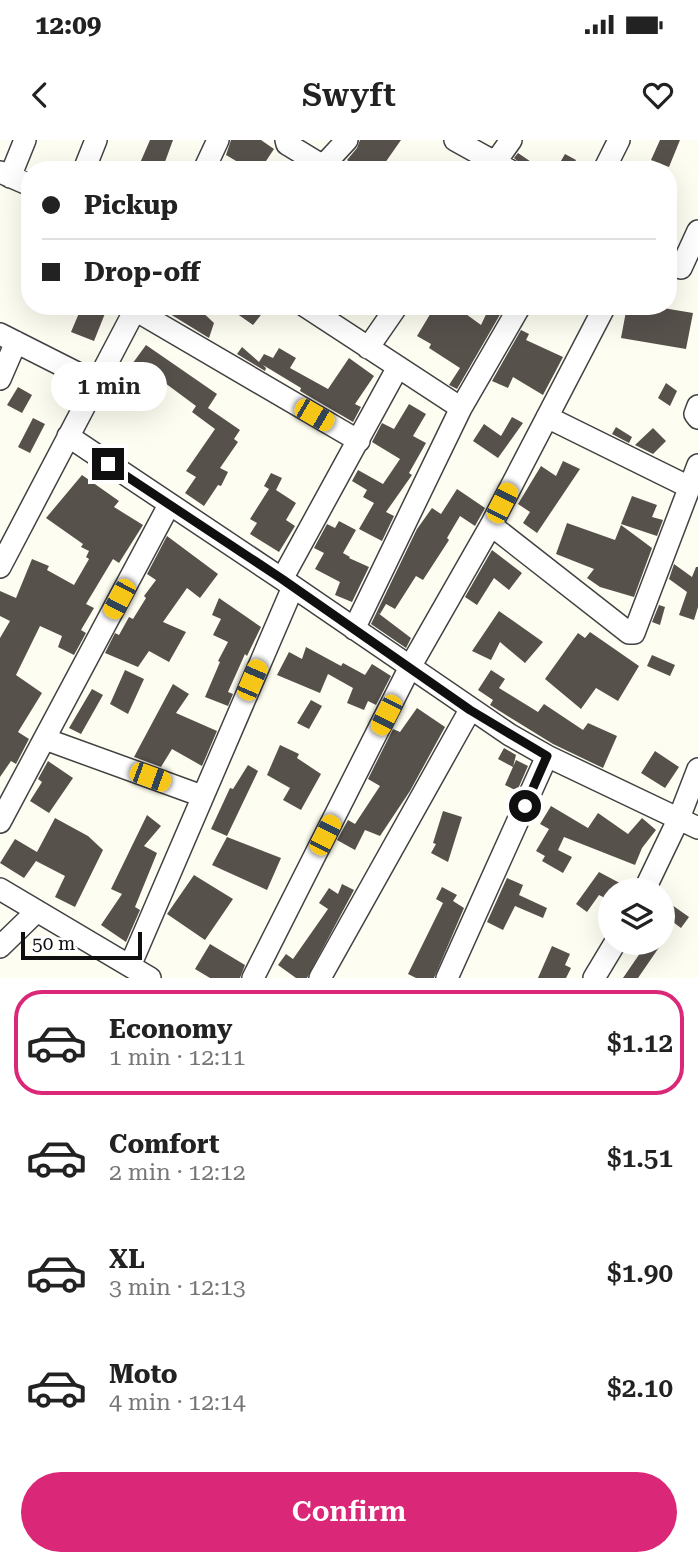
<!DOCTYPE html>
<html lang="en">
<head>
<meta charset="utf-8">
<style>
	body { margin:0; font-family:"Roboto Serif",serif; background:#f6f6f6; color:#222; height:100vh; display:flex; flex-direction:column; font-size:26px; white-space:nowrap }
	* { box-sizing:border-box; margin:0 }
	p { font-size:23px; color:#767676 }
	.icon { flex:none; width:38px; height:38px; fill:none; stroke:currentColor; stroke-width:2; stroke-linecap:round; stroke-linejoin:round }
	.map { position:relative; height:838px; overflow:hidden }
	.sheet { display:flex; flex-direction:column; background:#fff; flex:1 }
	.sheet>* { flex:none }
	.guide { position:absolute; left:21px; top:21px; width:656px; height:154px; border-radius:28px; box-shadow:0 7px 28px #0002; display:grid; align-content:center; height:154px; padding:0 21px; background:#fff }
	.controls { position:absolute; left:598px; top:738px; display:grid; gap:14px }
	.controls a { display:grid; place-items:center; width:77px; height:77px; border-radius:50%; background:#fff; box-shadow:0 7px 28px #0002; font-size:35px }
	.scale { position:absolute; left:21px; bottom:18px; width:121px; box-sizing:border-box; padding-left:7px; border:4px solid #0f0f0f; border-top:0; font-size:19px; line-height:24px; white-space:nowrap; color:#0f0f0f; -webkit-text-stroke:5px #fff; paint-order:stroke }
	.end { position:absolute; width:32px; height:32px; margin:-16px; border:9px solid #0f0f0f; background:#fff; box-shadow:0 0 0 4px #fff }
	.from { border-radius:50% }
	.bubble { position:absolute; height:49px; border-radius:24px; background:#fff; box-shadow:0 7px 28px #0002; font-size:23px; font-weight:600; line-height:49px; text-align:center }
	.car { position:absolute; width:21px; height:42px; margin:-21px -10px; border-radius:9px; box-shadow:0 0 5px 2px #0007; background:linear-gradient(#f5c518 24%,#345 0 40%,#f5c518 0 76%,#345 0 86%,#f5c518 0) }
	.guide b { display:flex; align-items:center; gap:24px; height:66px; font-size:26px }
	.guide b+b { border-top:2px solid #e0e0e0 }
	.guide i { width:18px; height:18px; background:#222 }
	ul { padding:12px 0 0; list-style:none }
	li { display:flex; align-items:center; gap:21px; height:105px; margin:0 14px 10px; padding:0 7px; border:4px solid transparent; border-radius:28px }
	li div { flex:1 }
	li b { display:block; font-size:26px }
	li em { font-style:normal; font-weight:600 }
	li.on { border-color:#db2777 }
	li>.icon { width:63px; height:63px; stroke-width:1.5 }
	.cta { display:flex; gap:14px; margin-top:auto; padding:14px 21px }
	.cta a { flex:1; height:80px; border-radius:42px; background:#db2777; color:#fff; font-size:28px; font-weight:600; line-height:80px; text-align:center }
	.status { display:flex; justify-content:space-between; align-items:center; height:49px; padding:0 35px; background:#fff; direction:ltr }
	.status svg { height:19px; fill:currentColor }
	header { display:flex; justify-content:space-between; align-items:center; height:91px; padding:0 21px; background:#fff; font-size:32px; font-weight:600 }
	.map>svg:first-child { display:block }
	.building { fill:#57514c }
	.lines { fill:none; stroke-linecap:round; stroke-linejoin:round }
	.minor-casing { stroke:#424242; stroke-width:24 }
	.minor { stroke:#fff; stroke-width:21 }
	.route { stroke:#0f0f0f; stroke-width:9 }
</style>
</head>
<body>
<div class="status"><b>12:09</b><svg viewBox="0 0 49 12"><path d="M0 12V9h3v3zM5 12V6h3v6zM10 12V3h3v9zM15 12V0h3v12zM26 1h20v11H26zM47 4h2v5h-2z"/></svg></div>
<header><svg class="icon" aria-label="back" viewBox="0 0 24 24"><path d="M15 5l-7 7 7 7"/></svg>Swyft<svg class="icon" aria-label="heart" viewBox="0 0 24 24"><path d="M12 20l-8-8c-3-5 5-10 8-4 3-6 11-1 8 4z"/></svg></header>
<div class="map">
<svg width="698" height="838" viewBox="0 0 698 838">
	<rect width="100%" height="100%" fill="#fefdf1"/>
	<path class="building" d="M150 0H173L162 30H137Z
		M231 0H261L274 9 260 30H256L245 22 243 25 226 15Z
		M360 0H401L380 30H359L347 20 357 8Z
		M660 0H680L669 27 651 20Z
		M518 13 543 30H522L520 23 514 18Z
		M565 14 576 20 571 30 558 26Z
		M82 166H108L94 201 71 192Z
		M157 166H196L214 183 209 198Z
		M226 166H268L253 185Z
		M435 166H455L481 185 490 166H505L457 249 449 245 460 228 429 208 431 204 417 196Z
		M627 166H651L693 173 686 209 621 198Z
		M521 190 529 194 526 200 563 217 543 255 513 237 508 248 492 241Z
		M146 205 217 254 208 268 240 290 234 299 238 302 220 328 228 332 221 346 218 345 204 366 185 353 196 337 186 331 215 289 192 272 196 266 161 240 152 254 141 247 138 252 123 241 129 232 127 231Z
		M242 207 259 222 264 214 273 218 279 208 296 218 290 228 328 249 349 218 374 236 355 264 361 267 353 282 300 251 301 248 263 225 266 228 265 231 237 214Z
		M666 243 677 251 670 266 658 258Z
		M18 247 32 255 22 273 7 265Z
		M409 264 426 274 413 296 426 303 409 333 412 335 386 372 394 376 382 401 359 389 374 363 363 357 367 350 352 341 358 330 383 344 400 319 372 302 382 283 394 289Z
		M512 277 523 283 498 318 473 301 484 284 501 296Z
		M33 278 45 284 30 313 18 307Z
		M616 287 632 297 629 303 612 294Z
		M653 288 666 301 653 314 635 305Z
		M563 321 580 329 537 393 523 383 530 372 518 364 541 326 556 336Z
		M271 333 282 338 276 350 296 363 286 380 295 386 279 412 250 394 257 383 250 379 269 349 264 346Z
		M82 335 119 361 114 367 143 385 119 423 113 419 86 464 94 468 81 490 86 493 74 515 58 507 62 496 40 486 16 535 42 553 18 592 29 599 16 624 11 621 0 637V498L10 481 0 476V451L16 458 32 419 49 426 47 430 74 445 89 419 86 417 89 411 81 407 83 404 46 378Z
		M457 349 485 368 475 386 460 376 447 398 449 400 423 440 416 436 395 469 386 464 380 474 378 473 411 498 406 508 371 484 417 389 432 368 441 374Z
		M632 356 657 365 652 377 663 380 657 396 621 384Z
		M339 381 356 390 343 413 350 417 349 418 369 427 352 462 335 455 340 442 315 429 324 413 314 408 327 384 335 388Z
		M567 383 615 400 621 385 652 408 634 457 600 447 587 438 594 429 556 414Z
		M167 396 218 434 200 458 187 448 163 482 186 492 169 522 149 511 138 527 105 513 115 493 119 495 129 477 133 479 146 458 144 456 156 440 147 434Z
		M492 410 522 433 509 450 494 438 477 465 465 457Z
		M674 424 692 437 696 427H698V467L694 480 679 475 687 452 669 439Z
		M219 458 261 487 247 516 245 514 228 552 233 554 228 566 205 557 220 522 218 521 228 502 213 495 221 479 212 475Z
		M659 465 665 467 660 485 652 482Z
		M499 471 543 502 525 523 500 502 491 520 472 511Z
		M590 492 639 526 618 561 596 548 581 569 545 539 578 493 585 498Z
		M306 507 341 526 343 523 365 535 372 524 391 536 376 565 368 561 364 570 347 563 353 548 328 534 320 553 277 535 289 512 302 519Z
		M652 515 675 525 670 536 647 526Z
		M125 530 144 539 128 574 110 564Z
		M491 530 505 539 499 548 538 572 544 564 583 590 588 583 617 596 603 628 553 604 490 565 493 560 478 550Z
		M173 544 189 554 176 573 217 591 202 626 172 609 161 627 134 617Z
		M92 549 103 555 81 594 69 588Z
		M311 560 322 566 309 589 297 583Z
		M417 568 445 587 410 651 380 696 365 690 355 710 337 700 348 680 355 684 380 646 368 639 393 589 400 592Z
		M280 605 299 614 297 618 321 634 301 670 283 660 290 648 267 635Z
		M504 608 516 615 513 627 498 619Z
		M655 611 679 627 665 648 641 633Z
		M516 620 528 626 517 651 505 645Z
		M48 621 73 638 49 673 30 661 42 642 38 639Z
		M248 625 258 631 227 696 211 689 230 648 233 649Z
		M551 666 588 688 598 673 628 694 642 678 656 690 642 708 635 725 564 697 558 710 572 717 563 733 542 721 545 716 536 711 549 689 540 684Z
		M443 671 462 677 448 722 431 713 436 704 433 703Z
		M147 675 161 686 144 706 157 713 135 767 140 770 126 802 101 785 122 754 111 749Z
		M55 678 88 696 103 710 75 767 55 757 65 736 36 721 24 738 0 723 15 699 37 712Z
		M227 697 281 718 267 750 212 725Z
		M599 732 631 749V751H611V761L599 755 587 772 576 764Z
		M194 735 233 759 205 800 167 774Z
		M507 738 523 745 519 755 547 768 543 778 515 766 503 790 487 782Z
		M342 744 354 750 307 838H296L278 825 286 814 293 819 328 769 319 763 329 748 338 754Z
		M442 747 457 755 453 761 464 768 434 838H416L408 834 443 763 436 759Z
		M672 765 689 777 681 788 665 776Z
		M647 803 660 806 638 838H623Z
		M210 804 245 825 240 838H210L195 829Z
		M552 806 570 814 565 825 571 828 566 838H538Z"/>
	<g class="lines">
		<defs>
			<path id="minor" d="M286 0 287 4 323 26 347 0
				M455 0 509 30
				M84 30 96 0
				M204 30 218 0
				M490 30 511 0
				M604 30 619 0
				M0 32 30 45
				M10 37 25 0
				M681 128 698 91
				M305 166 461 268
				M135 170 359 301
				M0 194 97 243
				M368 208 397 166
				M0 239 16 202
				M698 266 695 274 698 278
				M547 277 689 347
				M68 296 282 439 510 595 547 616 698 688
				M491 385 629 493H634L698 325
				M0 427 137 166
				M282 439 398 227
				M354 489 461 268 520 166
				M45 599 202 656
				M0 682 169 365
				M0 749 150 838
				M644 751 679 678 698 629
				M0 807 37 771
				M130 826 293 447
				M253 838 410 527 491 385 605 166
				M320 838 470 570
				M447 838 547 616
				M594 838 615 803"/>
		</defs>
		<use href="#minor" class="minor-casing"/>
		<use href="#minor" class="minor"/>
	</g>
	<g class="lines">
		<path class="route" d="M108 324 282 439 470 570 547 616 525 666"/>
	</g>
</svg>
<div class="controls">
<a><svg class="icon" aria-label="layers" viewBox="0 0 24 24"><path d="M12 4l9 5-9 5-9-5zM3 14l9 5 9-5"/></svg></a>
</div>
<div class="scale">50 m</div>
<i class="end from" style="left:525px;top:666px"></i>
<i class="end" style="left:108px;top:324px"></i>
<div class="bubble" style="left:51px;top:222px;width:116px">1 min</div>
<i class="car" style="left:314px;top:275px;rotate:120deg"></i>
<i class="car" style="left:502px;top:363px;rotate:27deg"></i>
<i class="car" style="left:119px;top:459px;rotate:208deg"></i>
<i class="car" style="left:252px;top:540px;rotate:23deg"></i>
<i class="car" style="left:386px;top:575px;rotate:207deg"></i>
<i class="car" style="left:150px;top:637px;rotate:110deg"></i>
<i class="car" style="left:325px;top:695px;rotate:27deg"></i>
<div class="guide">
<b><i class="from"></i>Pickup</b>
<b><i></i>Drop-off</b>
</div>
</div>
<section class="sheet">
<ul>
<li class="on"><svg class="icon" aria-label="car" viewBox="0 0 24 24"><path d="M5 17H2v-5l4-1 3-4h7l3 4 3 1v5h-3M9 17h6M6 11h13"/><circle cx="7" cy="17" r="2"/><circle cx="17" cy="17" r="2"/></svg><div><b>Economy</b><p>1 min · 12:11</p></div><em>$1.12</em></li>
<li><svg class="icon" aria-label="car" viewBox="0 0 24 24"><path d="M5 17H2v-5l4-1 3-4h7l3 4 3 1v5h-3M9 17h6M6 11h13"/><circle cx="7" cy="17" r="2"/><circle cx="17" cy="17" r="2"/></svg><div><b>Comfort</b><p>2 min · 12:12</p></div><em>$1.51</em></li>
<li><svg class="icon" aria-label="car" viewBox="0 0 24 24"><path d="M5 17H2v-5l4-1 3-4h7l3 4 3 1v5h-3M9 17h6M6 11h13"/><circle cx="7" cy="17" r="2"/><circle cx="17" cy="17" r="2"/></svg><div><b>XL</b><p>3 min · 12:13</p></div><em>$1.90</em></li>
<li><svg class="icon" aria-label="car" viewBox="0 0 24 24"><path d="M5 17H2v-5l4-1 3-4h7l3 4 3 1v5h-3M9 17h6M6 11h13"/><circle cx="7" cy="17" r="2"/><circle cx="17" cy="17" r="2"/></svg><div><b>Moto</b><p>4 min · 12:14</p></div><em>$2.10</em></li>
</ul>
<div class="cta"><a>Confirm</a></div>
</section>
</body>
</html>
